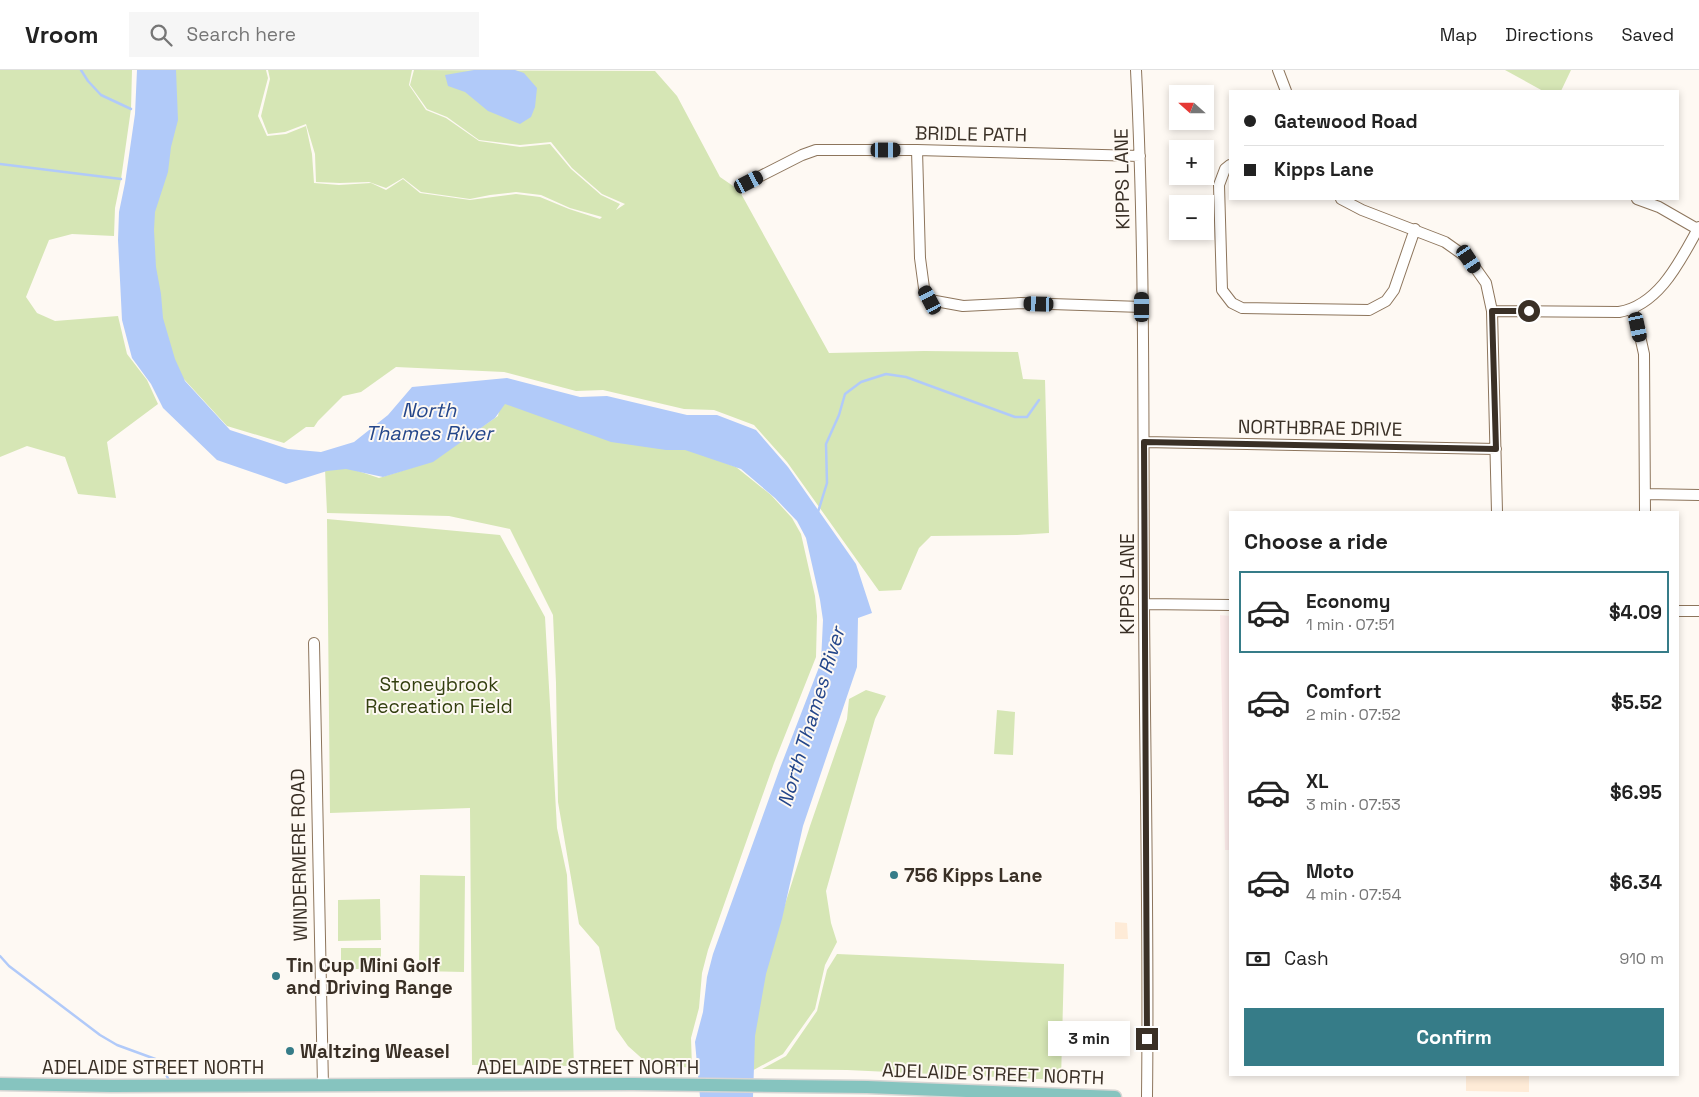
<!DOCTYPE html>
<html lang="en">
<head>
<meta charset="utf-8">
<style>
	body { margin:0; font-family:"Space Grotesk",sans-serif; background:#f6f6f6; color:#222; height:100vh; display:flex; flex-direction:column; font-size:19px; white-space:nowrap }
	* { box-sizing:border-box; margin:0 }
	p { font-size:16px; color:#767676 }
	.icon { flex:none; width:28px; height:28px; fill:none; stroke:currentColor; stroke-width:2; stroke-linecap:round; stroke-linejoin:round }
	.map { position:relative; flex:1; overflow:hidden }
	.sheet { position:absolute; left:1229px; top:441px; width:450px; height:565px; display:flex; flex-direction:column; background:#fff; border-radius:0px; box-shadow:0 2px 8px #0003 }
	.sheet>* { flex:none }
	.hud { position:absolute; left:1229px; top:20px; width:450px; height:110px; border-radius:0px; box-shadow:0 2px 8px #0003; display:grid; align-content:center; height:110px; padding:0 15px; background:#fff }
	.needle { width:32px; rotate:291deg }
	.controls { position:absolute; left:1169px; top:15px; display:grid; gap:10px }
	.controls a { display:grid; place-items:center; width:45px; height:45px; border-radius:0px; background:#fff; box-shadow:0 2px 8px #0003; font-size:25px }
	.end { position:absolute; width:22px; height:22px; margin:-11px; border:6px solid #3a3026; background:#fff; box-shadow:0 0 0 2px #fff }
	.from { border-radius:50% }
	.bubble { position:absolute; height:35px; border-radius:0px; background:#fff; box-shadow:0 2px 8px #0003; font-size:16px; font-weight:700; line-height:35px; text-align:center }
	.car { position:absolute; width:15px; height:30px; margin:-15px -8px; border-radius:6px; box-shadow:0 0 4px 1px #0007; background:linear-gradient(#222 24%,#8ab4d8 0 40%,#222 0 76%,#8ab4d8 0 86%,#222 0) }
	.hud b { display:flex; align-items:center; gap:18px; height:48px; font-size:19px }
	.hud b+b { border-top:1px solid #e0e0e0 }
	.hud i { width:12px; height:12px; background:#222 }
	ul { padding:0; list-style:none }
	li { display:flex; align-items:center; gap:15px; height:82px; margin:0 10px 8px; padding:0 5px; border:2px solid transparent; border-radius:0px }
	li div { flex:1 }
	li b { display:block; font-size:19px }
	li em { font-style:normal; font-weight:700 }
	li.active { border-color:#367c88 }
	li>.icon { width:45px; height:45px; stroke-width:1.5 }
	h2 { padding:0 15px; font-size:22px; line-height:60px }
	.pay { display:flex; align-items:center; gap:12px; height:55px; padding:0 15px; font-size:19px }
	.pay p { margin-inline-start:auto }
	.primary-button { display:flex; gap:10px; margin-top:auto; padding:10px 15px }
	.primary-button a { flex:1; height:58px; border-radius:0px; background:#367c88; color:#fff; font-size:20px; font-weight:700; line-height:58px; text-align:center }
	header { display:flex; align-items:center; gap:30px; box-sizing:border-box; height:70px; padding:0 25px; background:#fff; border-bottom:1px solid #e0e0e0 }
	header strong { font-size:24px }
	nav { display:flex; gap:28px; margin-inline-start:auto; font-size:18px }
	.search { width:350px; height:45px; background:#f6f6f6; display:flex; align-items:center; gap:12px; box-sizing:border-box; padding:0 18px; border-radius:0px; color:#767676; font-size:19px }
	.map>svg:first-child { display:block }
	.built { fill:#feebd7 }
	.education { fill:#fcebea }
	.green { fill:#d6e6b5 }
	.water { fill:#b1caf9 }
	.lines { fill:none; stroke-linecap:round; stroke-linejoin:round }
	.stream { stroke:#b1caf9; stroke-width:2.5 }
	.minor-casing { stroke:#8d755c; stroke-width:12 }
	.major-casing { stroke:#d8d6d4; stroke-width:15 }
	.minor { stroke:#fff; stroke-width:10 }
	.major { stroke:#86c4bf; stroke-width:12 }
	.route { stroke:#3a3026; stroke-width:6 }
	.poi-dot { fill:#367c88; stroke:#fef9f3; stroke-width:2 }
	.labels { text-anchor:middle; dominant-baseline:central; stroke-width:4; stroke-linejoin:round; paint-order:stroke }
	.street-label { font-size:19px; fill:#3a3026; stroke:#fef9f3 }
	.park-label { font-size:19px; fill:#333f0f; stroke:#fef9f3 }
	.poi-label { font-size:19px; font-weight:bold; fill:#3a3026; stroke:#fef9f3; text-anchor:start }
	.water-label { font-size:20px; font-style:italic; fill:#24468a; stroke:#fef9f3 }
</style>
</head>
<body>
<header>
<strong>Vroom</strong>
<div class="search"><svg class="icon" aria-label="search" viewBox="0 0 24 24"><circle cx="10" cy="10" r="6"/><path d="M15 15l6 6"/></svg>Search here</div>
<nav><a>Map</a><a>Directions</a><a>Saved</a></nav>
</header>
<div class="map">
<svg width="1699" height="1027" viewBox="0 0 1699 1027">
	<rect width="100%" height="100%" fill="#fef9f3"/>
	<path class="built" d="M1115 852 1127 853 1128 869H1115Z
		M1466 1005H1529V1022L1466 1021Z"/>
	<path class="education" d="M1220 545 1230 546V780H1225Z"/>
	<path class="green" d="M0 0H132L131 39 121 109 115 138 114 166 72 164 49 170 26 227 37 243 55 251 118 246 127 284 147 310 158 334 107 372 116 428 78 424 65 387 27 376 0 387Z
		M174 0H266L268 8 258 46 267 66 286 64 306 56 312 84 314 113 339 115 371 113 386 120 403 109 420 123 470 130 516 124 540 127 569 139 600 149 602 147 570 138 541 125 516 122 490 125 470 129 421 122 403 108 386 118 369 112 340 113 316 112 315 84 306 54 285 62 268 64 261 46 270 9 268 0H412L409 15 426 40 446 48 479 71 520 77 550 74 571 99 601 125 620 134 616 140 625 134 602 124 572 98 551 72 520 75 479 70 447 47 427 39 410 15 414 0 655 1 677 26 720 107 739 120 829 283 924 281 1018 282 1023 309 1045 310 1049 463 1017 465 931 466 919 478 901 520 879 521 787 392 754 355 714 340 684 339 603 320 576 321 504 302 396 297 361 322 343 326 318 351 314 357H306L284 373 227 356 182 307 172 285 160 244 153 193 151 156Z
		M1505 0H1571L1561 21H1543Z
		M501 331 682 377 736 397 771 425 792 448 801 464 815 526 817 546 816 587 774 693 708 880 702 903 699 938 691 968 692 998 647 993 628 976 616 959 599 877 579 854 558 732 556 613 553 545 510 459 449 446 327 443 325 399 343 396 379 408 430 392 498 346Z
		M327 449 500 465 545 547 557 758 567 805 574 996 472 995 470 738 330 743Z
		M866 620 886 626 875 649 826 821 831 853 837 872 825 895 815 939 783 984 750 1002 752 962 764 900 810 756 847 649 849 629Z
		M997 640 1015 642 1013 685 994 684Z
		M420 805 465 806 464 902 419 901Z
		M380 829 381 870 338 871V830Z
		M341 878H381V899H341Z
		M837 884 1064 894 1061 1010 847 1000 762 999 786 986 817 941 827 900Z"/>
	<path class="water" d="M137 0H176L178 50 171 77 168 102 155 142 154 160 156 197 161 224 163 248 175 289 185 311 230 360 288 379 321 382 354 372 388 345 412 317 507 308 580 327 607 326 687 345H717L756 360 788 397 856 494 872 543 858 548 857 597 803 756 782 849 766 904 755 966 753 1027H700L695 972 703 942 707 907 713 884 780 698 821 592 823 550 820 530 806 468 797 451 775 428 741 399 685 380H666L611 372 505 334 495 348 433 392 383 407 346 399 327 401 286 414 217 390 163 338 151 314 132 288 122 250 118 170 119 142 125 113 135 44Z
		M474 0H515L524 3 537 18 535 37 531 47 520 54 488 41 465 22 448 16 445 5Z"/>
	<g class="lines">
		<path class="stream" d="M81 0 88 11 101 25 131 39
			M0 94 121 109
			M818 442 827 413 826 374 839 345 845 324 861 312 886 304 906 307 1015 347H1027L1039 330
			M0 886 9 896 100 965 117 975 158 990 170 1012"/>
		<defs>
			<path id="minor" d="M1136 0C1145 177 1143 354 1144 532 1145 697 1149 862 1147 1027
				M1278 0 1286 21
				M917 80 920 188 924 218 930 230 963 236 1021 233 1142 237
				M1230 95 1225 99 1219 115 1222 220 1232 233 1242 238 1369 240 1386 231 1394 220 1415 159
				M749 112 802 85 816 80H917L1140 86
				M1341 129 1362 140 1445 172 1469 189 1486 213 1492 241 1497 442
				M1637 129 1659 137 1699 160
				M1632 240 1638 257 1644 284 1645 442
				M1492 241 1619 242C1660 235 1681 189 1699 157
				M1144 372 1496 379
				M1645 424 1699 425
				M1144 534 1230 535
				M1678 541H1699
				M314 573 323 1016"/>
			<path id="major" d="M0 1014 111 1016 633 1014 867 1017 1115 1027"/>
		</defs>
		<use href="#minor" class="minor-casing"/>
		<use href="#major" class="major-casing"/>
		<use href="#minor" class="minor"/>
		<use href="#major" class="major"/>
	</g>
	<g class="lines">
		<path class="route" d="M1147 969C1147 770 1144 571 1144 372L1496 379 1492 241H1529"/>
	</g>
	<g class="poi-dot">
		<circle cx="894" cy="805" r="5"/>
		<circle cx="276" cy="906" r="5"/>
		<circle cx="290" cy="981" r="5"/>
	</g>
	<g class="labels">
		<g class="street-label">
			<text transform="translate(971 64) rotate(1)">BRIDLE PATH</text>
			<text transform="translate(1122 109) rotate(-91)">KIPPS LANE</text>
			<text transform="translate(1320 358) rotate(1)">NORTHBRAE DRIVE</text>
			<text transform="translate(1127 514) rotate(-90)">KIPPS LANE</text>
			<text transform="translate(299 785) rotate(-91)">WINDERMERE ROAD</text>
			<text x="153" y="997">ADELAIDE STREET NORTH</text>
			<text x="588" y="997">ADELAIDE STREET NORTH</text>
			<text transform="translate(993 1004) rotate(2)">ADELAIDE STREET NORTH</text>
		</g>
		<g class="park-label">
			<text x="439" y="614">Stoneybrook<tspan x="439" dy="22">Recreation Field</tspan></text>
		</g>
		<g class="poi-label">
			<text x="904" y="805">756 Kipps Lane</text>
			<text x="286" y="895">Tin Cup Mini Golf<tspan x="286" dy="22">and Driving Range</tspan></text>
			<text x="300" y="981">Waltzing Weasel</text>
		</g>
		<g class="water-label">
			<text x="429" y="340">North<tspan x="429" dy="23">Thames River</tspan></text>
			<text transform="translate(811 647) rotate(-73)">North Thames River</text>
		</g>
	</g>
</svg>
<div class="controls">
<a><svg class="needle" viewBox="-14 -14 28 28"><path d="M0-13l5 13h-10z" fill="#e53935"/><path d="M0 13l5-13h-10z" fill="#767676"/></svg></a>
<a>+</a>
<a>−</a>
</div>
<i class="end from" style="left:1529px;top:241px"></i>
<i class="end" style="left:1147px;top:969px"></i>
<div class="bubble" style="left:1048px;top:951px;width:82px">3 min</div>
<i class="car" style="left:886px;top:80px;rotate:90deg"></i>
<i class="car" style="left:749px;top:112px;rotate:63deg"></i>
<i class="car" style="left:1469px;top:189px;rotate:146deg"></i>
<i class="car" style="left:930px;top:230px;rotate:332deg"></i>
<i class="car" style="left:1039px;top:234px;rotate:272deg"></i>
<i class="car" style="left:1142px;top:237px;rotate:0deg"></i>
<i class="car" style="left:1638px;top:257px;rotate:168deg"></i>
<div class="hud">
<b><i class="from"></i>Gatewood Road</b>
<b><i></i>Kipps Lane</b>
</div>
<section class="sheet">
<h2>Choose a ride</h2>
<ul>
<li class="active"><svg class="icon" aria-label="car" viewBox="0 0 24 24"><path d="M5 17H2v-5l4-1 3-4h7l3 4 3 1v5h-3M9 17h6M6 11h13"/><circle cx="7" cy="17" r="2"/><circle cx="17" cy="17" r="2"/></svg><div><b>Economy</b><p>1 min · 07:51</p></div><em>$4.09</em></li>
<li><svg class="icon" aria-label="car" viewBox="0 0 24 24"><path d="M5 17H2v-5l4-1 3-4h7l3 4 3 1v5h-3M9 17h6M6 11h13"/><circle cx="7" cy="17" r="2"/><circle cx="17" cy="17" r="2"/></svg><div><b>Comfort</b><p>2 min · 07:52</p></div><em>$5.52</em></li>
<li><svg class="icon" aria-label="car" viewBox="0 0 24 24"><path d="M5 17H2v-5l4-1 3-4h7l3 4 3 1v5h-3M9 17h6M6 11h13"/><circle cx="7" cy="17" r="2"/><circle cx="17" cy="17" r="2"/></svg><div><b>XL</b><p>3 min · 07:53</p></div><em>$6.95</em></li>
<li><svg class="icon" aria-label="car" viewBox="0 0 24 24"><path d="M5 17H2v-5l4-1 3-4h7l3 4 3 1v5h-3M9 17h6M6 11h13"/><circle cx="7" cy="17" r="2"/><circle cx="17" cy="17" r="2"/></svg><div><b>Moto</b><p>4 min · 07:54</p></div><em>$6.34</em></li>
</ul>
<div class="pay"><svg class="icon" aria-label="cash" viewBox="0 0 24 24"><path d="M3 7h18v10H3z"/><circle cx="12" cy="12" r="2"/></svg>Cash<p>910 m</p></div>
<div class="primary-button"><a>Confirm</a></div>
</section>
</div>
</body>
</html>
